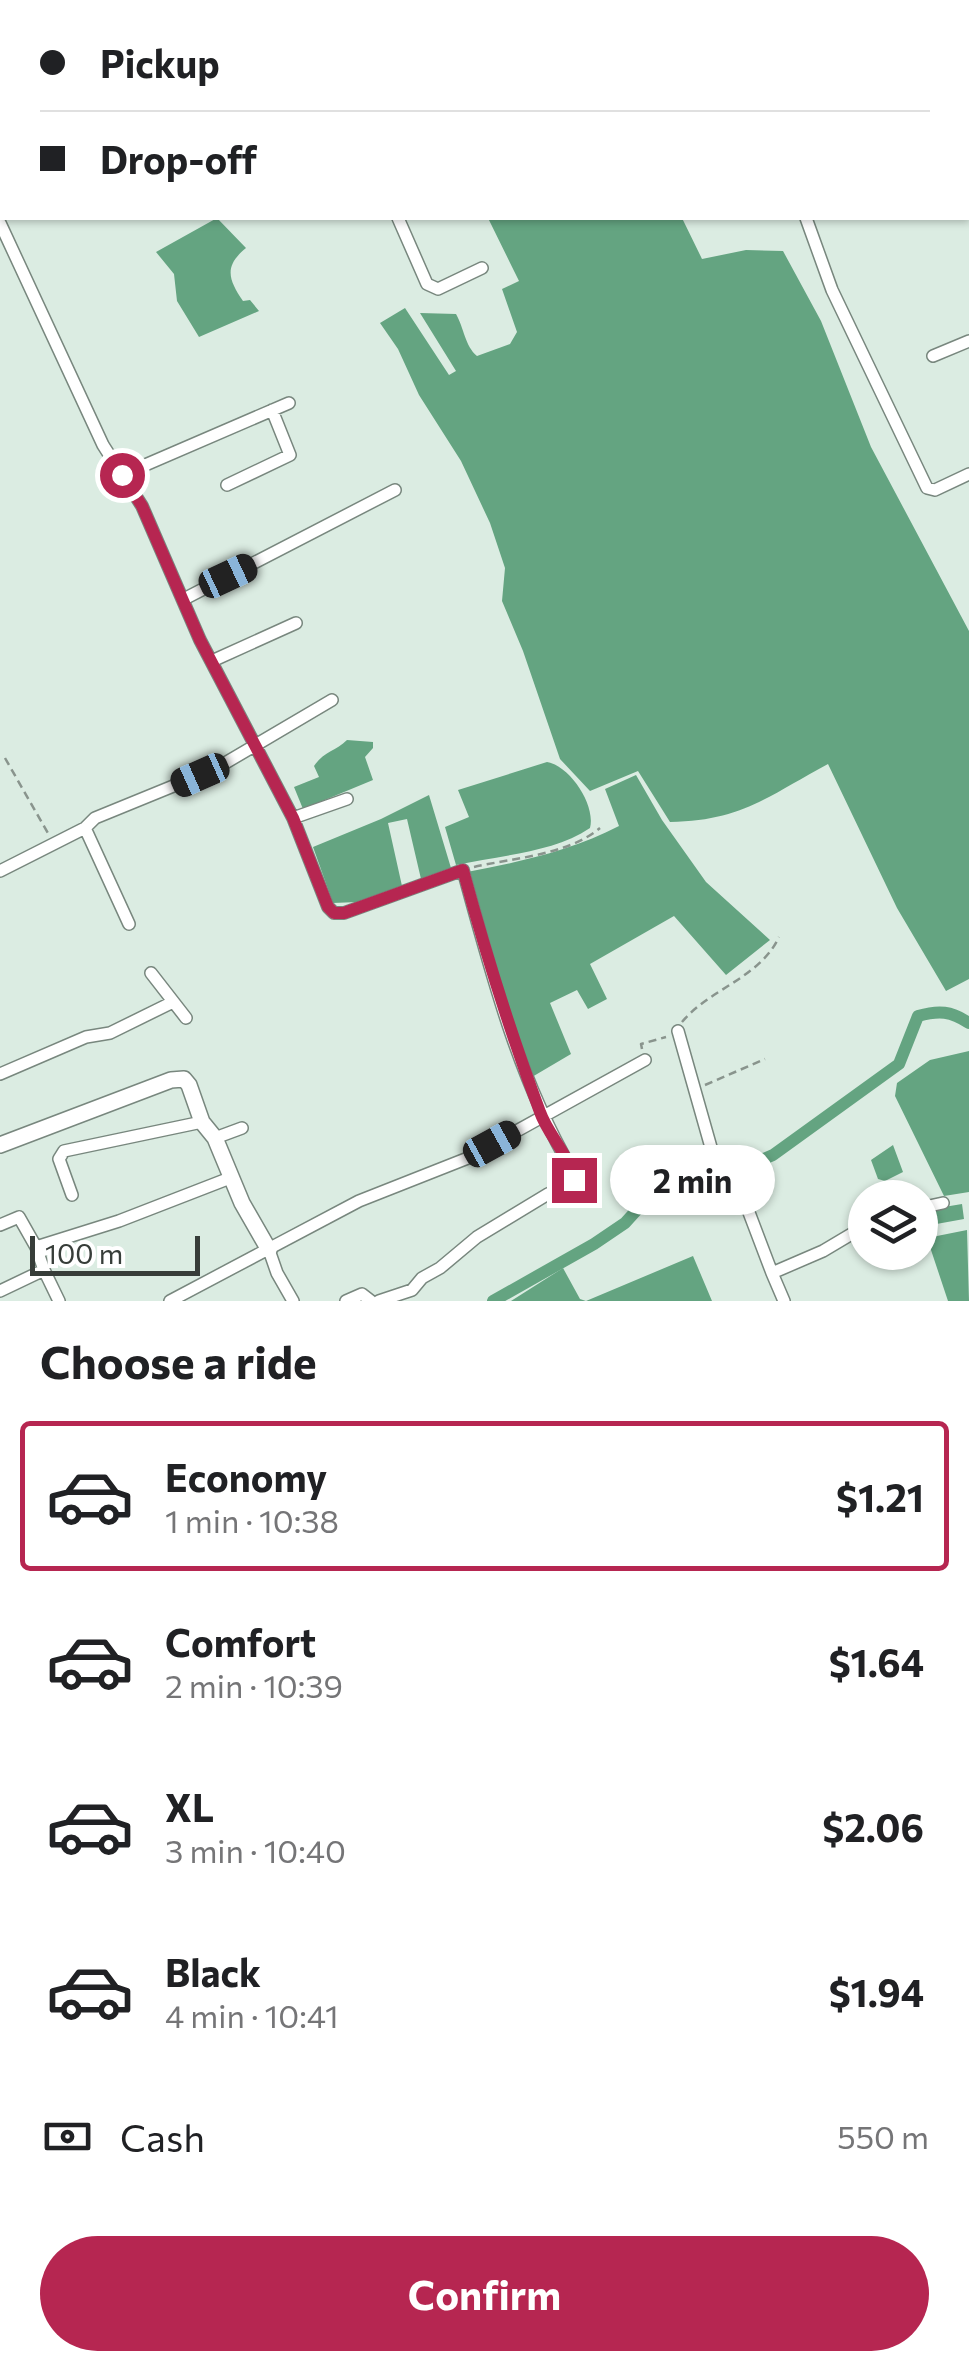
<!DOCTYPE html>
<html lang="en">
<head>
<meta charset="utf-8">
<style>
	body { margin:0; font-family:Commissioner,sans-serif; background:#f2f2f2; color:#202124; height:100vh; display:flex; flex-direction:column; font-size:38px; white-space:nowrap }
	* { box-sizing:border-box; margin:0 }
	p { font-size:32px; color:#757577 }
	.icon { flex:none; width:55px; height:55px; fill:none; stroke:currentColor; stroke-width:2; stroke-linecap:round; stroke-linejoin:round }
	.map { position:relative; height:1301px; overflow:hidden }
	.side { display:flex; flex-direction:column; background:#fff; flex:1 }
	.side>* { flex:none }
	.hud { position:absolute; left:0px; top:0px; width:970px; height:220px; box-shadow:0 2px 8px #0004; display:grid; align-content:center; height:220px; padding:0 40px; background:#fff }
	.controls { position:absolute; left:848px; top:1180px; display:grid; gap:20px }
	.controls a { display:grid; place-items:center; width:90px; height:90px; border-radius:50%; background:#fff; box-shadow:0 2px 8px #0004; font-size:50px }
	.scale { position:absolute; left:30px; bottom:25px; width:170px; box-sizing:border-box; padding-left:10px; border:5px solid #373d39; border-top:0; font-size:28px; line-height:35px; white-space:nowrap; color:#373d39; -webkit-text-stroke:8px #fff; paint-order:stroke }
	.end { position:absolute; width:45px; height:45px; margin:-22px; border:12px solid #b62651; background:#fff; box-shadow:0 0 0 5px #fff }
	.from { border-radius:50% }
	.bubble { position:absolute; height:70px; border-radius:35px; background:#fff; box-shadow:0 2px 8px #0004; font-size:32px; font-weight:700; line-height:70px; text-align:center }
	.car { position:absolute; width:30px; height:60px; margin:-30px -15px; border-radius:12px; box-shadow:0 0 8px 2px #0007; background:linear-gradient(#222 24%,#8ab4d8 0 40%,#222 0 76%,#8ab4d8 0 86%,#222 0) }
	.hud b { display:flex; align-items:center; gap:35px; height:95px; font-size:38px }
	.hud b+b { border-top:2px solid #e0e0e0 }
	.hud i { width:25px; height:25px; background:#202124 }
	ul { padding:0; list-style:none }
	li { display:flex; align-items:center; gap:30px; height:150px; margin:0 20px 15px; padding:0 20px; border:5px solid transparent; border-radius:10px }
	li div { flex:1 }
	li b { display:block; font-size:38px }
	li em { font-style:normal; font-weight:700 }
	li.selected { border-color:#b62651 }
	li>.icon { width:90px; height:90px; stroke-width:1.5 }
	h2 { padding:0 40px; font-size:45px; line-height:120px }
	.pay { display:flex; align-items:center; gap:25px; height:110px; padding:0 40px; font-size:38px }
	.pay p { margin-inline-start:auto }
	.button { display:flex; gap:20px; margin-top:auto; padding:20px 40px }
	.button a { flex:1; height:115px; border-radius:60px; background:#b62651; color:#fff; font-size:40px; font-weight:700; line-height:115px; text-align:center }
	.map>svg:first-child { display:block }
	.water { fill:#64a481 }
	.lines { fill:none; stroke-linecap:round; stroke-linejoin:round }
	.canal { stroke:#64a481; stroke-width:12 }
	.street-casing { stroke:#78877e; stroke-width:14 }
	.secondary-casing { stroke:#78877e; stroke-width:18 }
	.highway-casing { stroke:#78877e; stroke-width:22 }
	.path { stroke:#89948d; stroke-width:2.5; stroke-dasharray:8 5; stroke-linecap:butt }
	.street { stroke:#fff; stroke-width:11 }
	.secondary { stroke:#fff; stroke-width:15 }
	.highway { stroke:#fff; stroke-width:20 }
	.route { stroke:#b62651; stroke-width:12 }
</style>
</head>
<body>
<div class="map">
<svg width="969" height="1301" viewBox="0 0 969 1301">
	<rect width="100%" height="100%" fill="#dbece2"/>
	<path class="water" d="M217 218 246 248C224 266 228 279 243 301L250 300 259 311 199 337 177 301 174 274 156 252Z
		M488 218H682L702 259 746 250 783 251 821 321 871 447 969 631V979L946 991 897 908 828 764C768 796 742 821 670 822L638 771 590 791 560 759 523 651 502 601 505 568 490 523 461 461 419 395 398 349 380 323 405 308 449 375 456 371 420 313 456 314C464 328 465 346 477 356L510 344 517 332 502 289 519 281Z
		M347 740 373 742V748L365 757 373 780 303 809 294 787 319 777 314 766C323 752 336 751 347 740Z
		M547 762C570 766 596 805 590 828 553 853 500 855 456 865L445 827 469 817 458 790Z
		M636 775 662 820 706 882 770 940 726 975 674 916 590 964 607 999 588 1009 577 990 550 1003 571 1054 532 1077 501 988 467 872C519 862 571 851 619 826L605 789Z
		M429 795 451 868 421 879 407 819 388 823 402 886 358 902 333 903 313 847 381 819Z
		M969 1051V1192L944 1196 895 1096 897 1083 930 1060Z
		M893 1145 903 1172 885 1181 878 1179 871 1160Z
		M962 1204 964 1219 920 1227V1211Z
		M967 1230 969 1301H948L927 1238Z
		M693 1256 712 1301H511L563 1268 580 1299 586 1301Z"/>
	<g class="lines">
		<path class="canal" d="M849 0 852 2
			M968 6H969
			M493 1301 594 1244 625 1223 654 1191 676 1178 736 1171 773 1155 899 1064 918 1016C939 1010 951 1011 969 1023"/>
		<defs>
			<path id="street" d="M307 0 319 2
				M910 0 912 2
				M398 218 427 284 438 289 482 268
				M806 218 832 290 927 488 935 490 969 474
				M0 223 103 445 142 506 200 640 293 818 328 907 334 913H344L463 870C491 972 518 1078 572 1170L574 1179 571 1183 548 1194 477 1237 440 1268 422 1278 412 1290 379 1301
				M933 356 969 341
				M122 475 289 403
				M227 485 290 455 272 410
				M184 599 395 490
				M212 661 296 623
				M293 818 347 799
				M85 828 129 924
				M0 871 85 828 95 818 215 769 332 700
				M151 973 186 1018
				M678 1031 716 1165 742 1194 772 1273
				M0 1074 86 1037 110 1033 173 1002
				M215 1138 242 1128
				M72 1195 59 1159 64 1151 202 1122
				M920 1208 943 1203
				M0 1225 19 1217 36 1247 44 1270 0 1291
				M36 1247 119 1221 230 1178
				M269 1250 277 1273 293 1301
				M44 1270 59 1301
				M170 1301 359 1201 468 1158 645 1060
				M346 1301 362 1294 371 1301
				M784 1301 772 1273 823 1251 865 1226"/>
			<path id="secondary" d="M0 1145 171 1080 184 1079 189 1085 202 1122 215 1138 242 1203 269 1250"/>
			<path id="highway" d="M393 0 406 2
				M548 0 560 2
				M621 0 633 2
				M968 75H969
				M968 115 969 116"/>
		</defs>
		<use href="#street" class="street-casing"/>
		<use href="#secondary" class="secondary-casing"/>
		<use href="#highway" class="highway-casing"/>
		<path class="path" d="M5 758 49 835
			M474 867C513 858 568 855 600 828
			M682 1022C709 989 760 978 779 937
			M642 1049 641 1044 666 1037
			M705 1085 765 1059"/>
		<use href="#street" class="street"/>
		<use href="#secondary" class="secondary"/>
		<use href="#highway" class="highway"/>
	</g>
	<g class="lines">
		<path class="route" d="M122 475 142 506 200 640 293 818 328 907 334 913H344L463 870C485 951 510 1032 540 1112 548 1135 570 1156 574 1180"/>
	</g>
</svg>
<div class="controls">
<a><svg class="icon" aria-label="layers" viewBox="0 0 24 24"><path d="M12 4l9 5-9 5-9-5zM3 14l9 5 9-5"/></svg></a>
</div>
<div class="scale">100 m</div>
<i class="end from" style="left:122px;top:475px"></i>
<i class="end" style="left:574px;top:1180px"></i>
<div class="bubble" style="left:610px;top:1145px;width:165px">2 min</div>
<i class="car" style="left:228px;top:576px;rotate:65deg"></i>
<i class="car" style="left:200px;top:775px;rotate:246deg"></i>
<i class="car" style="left:492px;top:1144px;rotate:61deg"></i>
<div class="hud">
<b><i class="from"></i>Pickup</b>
<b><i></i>Drop-off</b>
</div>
</div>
<section class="side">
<h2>Choose a ride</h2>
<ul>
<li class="selected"><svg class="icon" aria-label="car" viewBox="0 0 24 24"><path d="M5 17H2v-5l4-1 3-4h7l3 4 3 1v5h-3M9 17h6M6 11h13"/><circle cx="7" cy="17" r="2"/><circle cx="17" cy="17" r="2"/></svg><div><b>Economy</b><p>1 min · 10:38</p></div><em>$1.21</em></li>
<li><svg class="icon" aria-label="car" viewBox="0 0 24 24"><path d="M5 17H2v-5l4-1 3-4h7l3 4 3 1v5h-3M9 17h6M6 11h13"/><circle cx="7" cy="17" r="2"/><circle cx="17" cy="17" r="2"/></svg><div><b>Comfort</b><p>2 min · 10:39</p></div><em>$1.64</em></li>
<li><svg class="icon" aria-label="car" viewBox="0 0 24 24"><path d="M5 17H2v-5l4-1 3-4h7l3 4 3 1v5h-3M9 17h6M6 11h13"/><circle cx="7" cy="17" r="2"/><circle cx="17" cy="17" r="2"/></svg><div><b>XL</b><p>3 min · 10:40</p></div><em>$2.06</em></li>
<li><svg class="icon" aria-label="car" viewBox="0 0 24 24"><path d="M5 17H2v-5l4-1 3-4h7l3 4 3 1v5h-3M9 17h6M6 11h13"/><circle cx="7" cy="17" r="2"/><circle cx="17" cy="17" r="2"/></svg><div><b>Black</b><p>4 min · 10:41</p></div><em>$1.94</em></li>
</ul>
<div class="pay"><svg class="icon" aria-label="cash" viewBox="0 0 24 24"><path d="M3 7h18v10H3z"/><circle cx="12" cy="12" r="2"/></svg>Cash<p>550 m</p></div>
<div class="button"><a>Confirm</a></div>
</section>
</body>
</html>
